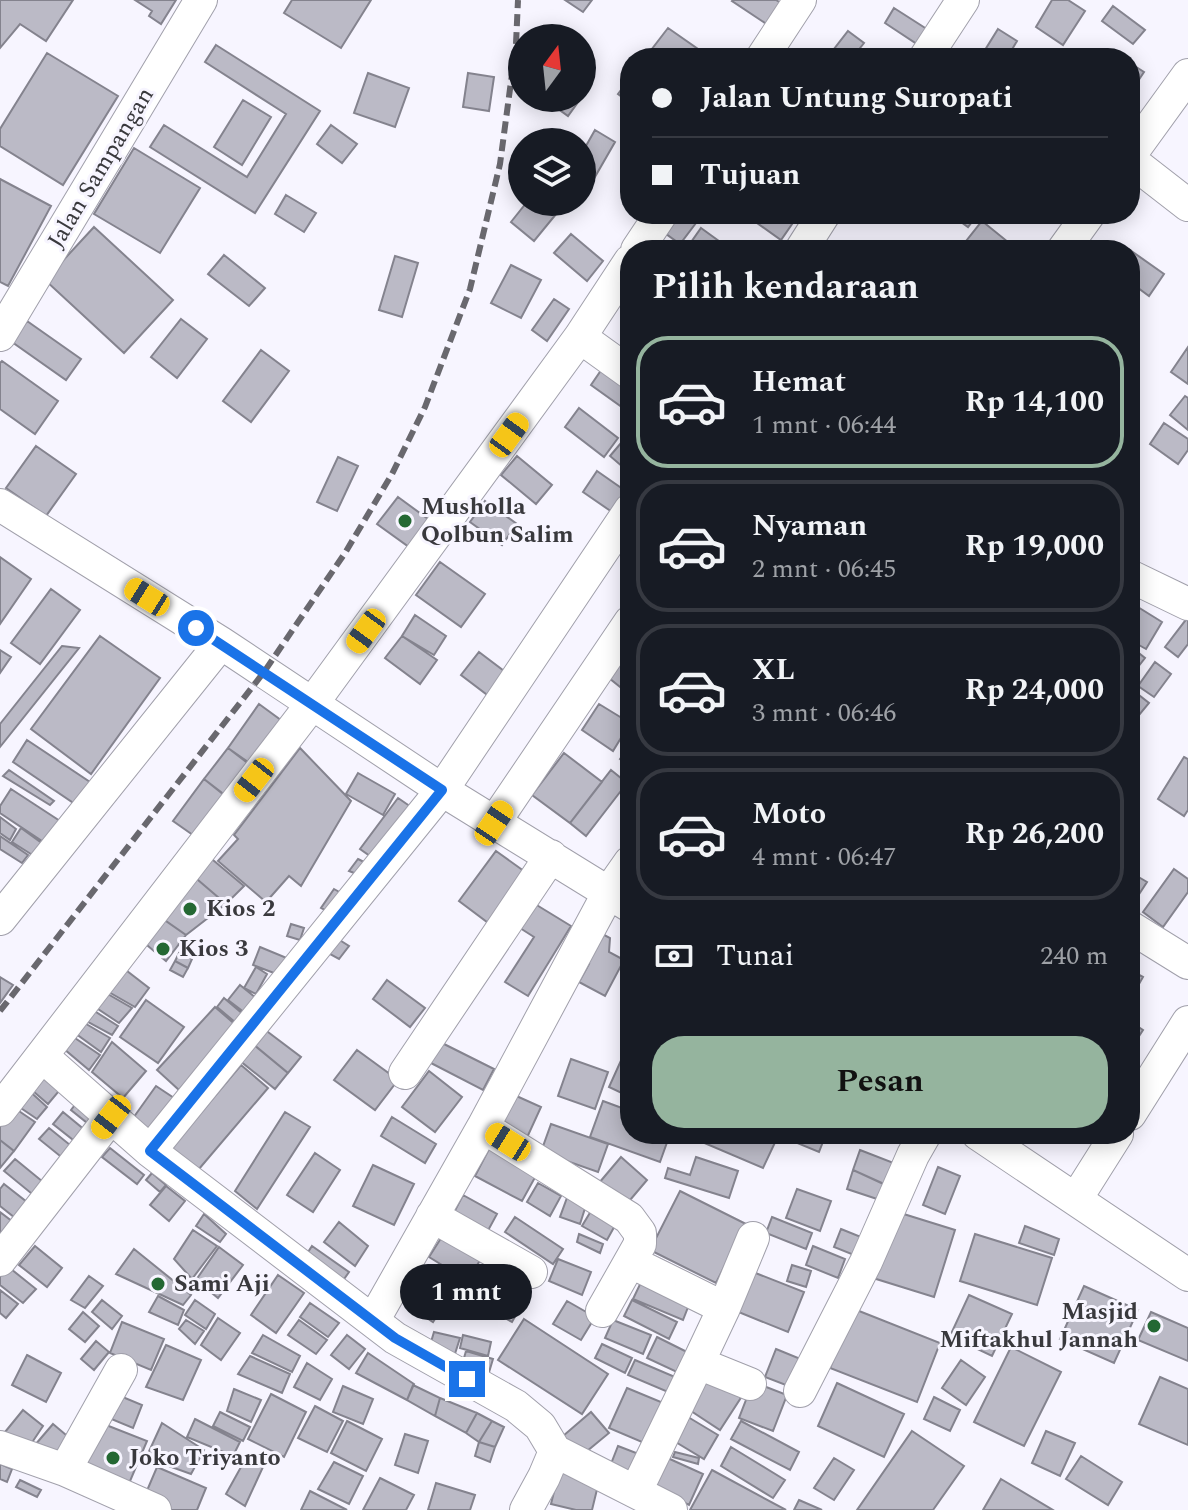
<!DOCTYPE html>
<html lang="id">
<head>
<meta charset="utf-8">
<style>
	body { margin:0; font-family:Spectral,serif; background:#242831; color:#f1f3f6; height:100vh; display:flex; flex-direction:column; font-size:30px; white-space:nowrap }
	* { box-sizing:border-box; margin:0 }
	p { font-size:26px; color:#9ea1a6 }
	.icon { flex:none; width:44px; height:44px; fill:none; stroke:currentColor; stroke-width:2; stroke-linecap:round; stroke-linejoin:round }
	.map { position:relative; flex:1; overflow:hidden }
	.drawer { position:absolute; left:620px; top:240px; width:520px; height:904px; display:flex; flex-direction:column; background:#171b24; border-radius:32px; box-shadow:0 4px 20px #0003 }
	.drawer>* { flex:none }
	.top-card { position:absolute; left:620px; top:48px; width:520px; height:176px; border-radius:32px; box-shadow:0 4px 20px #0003; display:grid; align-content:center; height:176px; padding:0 32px; background:#171b24 }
	.needle { width:52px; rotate:15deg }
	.tools { position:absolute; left:508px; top:24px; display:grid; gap:16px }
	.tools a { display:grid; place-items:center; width:88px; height:88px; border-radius:50%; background:#171b24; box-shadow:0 4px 20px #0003; font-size:40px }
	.end { position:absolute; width:36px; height:36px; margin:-18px; border:10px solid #1a73e8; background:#fff; box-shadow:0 0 0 4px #fff }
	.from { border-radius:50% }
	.bubble { position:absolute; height:56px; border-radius:28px; background:#171b24; box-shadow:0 4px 20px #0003; font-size:26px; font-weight:700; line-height:56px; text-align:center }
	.car { position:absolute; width:24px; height:48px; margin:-24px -12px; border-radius:10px; box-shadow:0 0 6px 2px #0007; background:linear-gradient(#f5c518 24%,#345 0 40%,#f5c518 0 76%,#345 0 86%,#f5c518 0) }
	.top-card b { display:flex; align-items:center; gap:28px; height:76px; font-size:30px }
	.top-card b+b { border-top:2px solid #363941 }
	.top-card i { width:20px; height:20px; background:#f1f3f6 }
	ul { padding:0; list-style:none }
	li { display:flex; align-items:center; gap:24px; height:132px; margin:0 16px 12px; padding:0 16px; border:4px solid #363941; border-radius:32px }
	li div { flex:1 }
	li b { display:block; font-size:30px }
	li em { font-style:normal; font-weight:700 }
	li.current { border-color:#95b49e }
	li>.icon { width:72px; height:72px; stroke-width:1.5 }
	h2 { padding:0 32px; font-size:36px; line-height:96px }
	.pay { display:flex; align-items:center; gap:20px; height:88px; padding:0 32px; font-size:30px }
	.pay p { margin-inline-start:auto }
	.primary-button { display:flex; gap:16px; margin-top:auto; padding:16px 32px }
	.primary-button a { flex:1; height:92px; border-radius:32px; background:#95b49e; color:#111; font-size:32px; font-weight:700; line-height:92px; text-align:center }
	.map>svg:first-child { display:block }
	.building { fill:#bbbac6; stroke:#84838e; stroke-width:2 }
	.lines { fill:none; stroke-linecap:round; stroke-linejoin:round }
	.minor-casing { stroke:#a1a0ab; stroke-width:34 }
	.minor { stroke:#fff; stroke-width:32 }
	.rail { stroke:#69686e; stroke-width:6; stroke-dasharray:12 6; stroke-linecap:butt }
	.route { stroke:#1a73e8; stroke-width:10 }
	.poi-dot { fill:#246833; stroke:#f7f5ff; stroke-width:3 }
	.labels { text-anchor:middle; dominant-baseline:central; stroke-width:6; stroke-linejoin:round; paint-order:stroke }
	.street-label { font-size:24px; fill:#39393d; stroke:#f7f5ff }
	.poi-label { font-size:24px; font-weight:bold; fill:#39393d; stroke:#f7f5ff; text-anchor:start }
</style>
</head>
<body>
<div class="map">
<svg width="1188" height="1510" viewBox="0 0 1188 1510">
	<rect width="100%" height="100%" fill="#f7f5ff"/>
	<path class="building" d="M0 0H73L46 41 20 24 0 48Z
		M135 0H176L161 24 149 16 152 11Z
		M292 0H371L341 48 284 13Z
		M565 0H592L583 12Z
		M733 0H776L781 3 768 25 732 1Z
		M1052 0H1068L1085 11 1063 45 1036 27Z
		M1113 6 1145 30 1133 44 1102 21Z
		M894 8 933 33 923 48 885 23Z
		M668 28 698 49 691 58H645Z
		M998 29 1017 41 1007 58H980Z
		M848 31 864 43 852 58H827Z
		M216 45 320 111 255 213 150 147 164 125 247 177 286 114 205 62Z
		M47 53 118 96 63 185 0 146V129Z
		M1130 63 1144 72 1134 87 1130 85Z
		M368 73 409 88 395 127 354 113Z
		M468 73 494 77 489 111 463 107Z
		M630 78V103L618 94Z
		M543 98H581L568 116Z
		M243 100 271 117 242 165 214 147Z
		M331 125 357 144 342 163 317 144Z
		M595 130 615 142 592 182 582 176V153Z
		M134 148 200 188 160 253 94 214Z
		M0 179 51 206 8 286 0 282Z
		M286 195 316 213 304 232 275 214Z
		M527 202H566L534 241 511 222Z
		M675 214H684L696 223 680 244 662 231Z
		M764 214H799L781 240 757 223Z
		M950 214H978L968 227Z
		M982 221 1008 242 1001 250H959Z
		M94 227 173 300 124 353 45 280Z
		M701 228 723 244 719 250H689L687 248Z
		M571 234 603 261 587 281 554 253Z
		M1130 250 1164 274 1149 296 1130 282Z
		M224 255 265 288 249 306 208 274Z
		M395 256 418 263 402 317 379 310Z
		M511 265 541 280 521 318 491 303Z
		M554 299 569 309 547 341 532 330Z
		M181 319 207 339 177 378 151 357Z
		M27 321 81 359 66 380 12 342Z
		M1188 347V384L1171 372Z
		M261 350 289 371 251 422 223 401Z
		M2 361 58 401 35 434 0 409V363Z
		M604 366 630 385V404L626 410 591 385Z
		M1185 396 1188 398V430L1170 415Z
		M579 408 618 438 604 457 565 427Z
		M1164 423 1188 439V450L1178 464 1150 444Z
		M621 443 630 451V473L610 456Z
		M36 446 76 474 46 516 6 488Z
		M517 456 552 485 536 504 501 475Z
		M338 457 358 466 337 511 317 502Z
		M597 471 627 492 612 512 583 492Z
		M398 497 428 519 409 547 377 524Z
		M485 501 517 524 502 545 470 522Z
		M0 557 31 579 0 624Z
		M440 562 485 594 461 627 416 595Z
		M51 589 80 610 40 664 11 643Z
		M1133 604 1162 622 1146 649 1130 640V610Z
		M415 615 446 636 434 655 402 636Z
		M1188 617V644L1178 657 1165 647Z
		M100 636 160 678 91 774 31 729Z
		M402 636 437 660 420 684 385 658Z
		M62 646 79 648 0 747V724Z
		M1130 646 1145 658 1130 677Z
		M0 650 11 657 0 673Z
		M479 652 508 674 490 697 461 675Z
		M630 652V695L609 678Z
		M1155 662 1171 674 1154 697 1138 686Z
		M1130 688 1149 703 1130 726Z
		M259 704 289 726 258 769 228 748Z
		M599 704 630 723 613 751 582 730Z
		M27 740 90 782 75 804 13 762Z
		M630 745V767L620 759Z
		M228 748 258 771 234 802 204 779Z
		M300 748 351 801 301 886 289 876 266 902 218 861 238 839 234 835Z
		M564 753 602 782 570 823 532 795Z
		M1184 757 1188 759V810L1184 816 1158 799Z
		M9 770 54 801 50 805 3 776Z
		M611 770 627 783 586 836 570 823Z
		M358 773 395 794 383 815 346 794Z
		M204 779 234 803 200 840 173 821Z
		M11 789 60 821 45 843 0 813V806Z
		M398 798 414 809 380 863 360 849Z
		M0 817 16 829 10 840 0 833Z
		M21 828 43 844 34 856 12 842Z
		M0 836 28 855 22 863 0 849Z
		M496 851 528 874 491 925 459 901Z
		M207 855 244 886 226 904 191 874Z
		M358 859 376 868 367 878 349 871Z
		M1174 869 1188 879V892L1163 927 1143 912Z
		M1130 872 1147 882 1130 908Z
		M191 874 226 904 186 935 156 914Z
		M334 889 350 898 336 916 321 908Z
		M535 904 571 926 528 996 505 982 534 937 520 928Z
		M156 914 186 935 166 961 136 936Z
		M291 924 304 928 300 940 287 936Z
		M595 930 610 938 609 952 624 960 605 996 579 982 589 964 580 959Z
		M338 939 349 946 339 959 328 953Z
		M260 947 294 961 287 978 253 965Z
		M179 953 192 959 188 968 175 961Z
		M175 961 188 968 183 977 170 970Z
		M118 964 149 988 135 1007 100 987Z
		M256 967 267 974 256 994 244 988Z
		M1130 970 1143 977 1130 1000Z
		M0 977 13 985 0 1003Z
		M387 980 425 1008 410 1027 373 999Z
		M240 985 261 1002 249 1016 228 1000Z
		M99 989 132 1008 119 1023 89 1003Z
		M224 998 250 1020 242 1028 217 1007Z
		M146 1000 184 1027 158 1063 120 1037Z
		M85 1005 118 1026 112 1035 77 1016Z
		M215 1007 237 1026 179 1090 157 1070Z
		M76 1018 110 1038 101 1052 68 1028Z
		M1131 1022 1143 1030 1130 1050V1023Z
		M264 1029 301 1057 288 1073 253 1044Z
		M66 1032 100 1055 89 1070 57 1043Z
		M112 1042 146 1071 123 1098 92 1072Z
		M440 1042 494 1069 483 1090 429 1062Z
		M253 1044 288 1073 275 1089 239 1060Z
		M357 1050 398 1080 375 1110 334 1080Z
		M623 1056 630 1059V1097L609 1087Z
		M571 1059 608 1072 595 1109 558 1096Z
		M241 1065 268 1088 193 1176 166 1154Z
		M429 1071 462 1097 435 1132 402 1107Z
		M37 1073 59 1091 48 1104 26 1085Z
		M24 1086 47 1107 37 1119 12 1102Z
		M156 1086 174 1098 148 1133 131 1121Z
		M512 1094 541 1107 525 1142 497 1129Z
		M78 1101 98 1117 91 1126 71 1110Z
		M603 1101 630 1111V1134H670L660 1162 590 1137Z
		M10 1105 35 1122 14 1151 0 1140V1117Z
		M63 1112 86 1131 77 1143 53 1124Z
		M285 1112 310 1127 257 1209 235 1191Z
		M392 1117 436 1144 425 1163 381 1136Z
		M551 1124 608 1144 598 1172 541 1152Z
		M49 1128 75 1149 65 1160 39 1139Z
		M706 1134H779L763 1168 702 1142Z
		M786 1134H826L819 1152 785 1138Z
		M0 1140 14 1151 0 1168Z
		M490 1147 538 1172 522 1201 475 1176Z
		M110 1148 144 1175 137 1184 102 1157Z
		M860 1150 904 1167 896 1190 853 1170Z
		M315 1153 340 1170 313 1212 287 1195Z
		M621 1157 647 1180 625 1206 599 1183Z
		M696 1157 738 1171 729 1198 665 1178 668 1168 690 1175Z
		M15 1159 48 1186 37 1198 4 1171Z
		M373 1165 414 1184 394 1225 353 1206Z
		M938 1167 960 1176 945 1214 923 1205Z
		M853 1170 891 1187 886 1202 847 1189Z
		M152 1173 166 1185 160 1192 146 1180Z
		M538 1183 561 1196 550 1216 527 1202Z
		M4 1184 32 1206 19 1221 0 1206V1189Z
		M166 1186 185 1201 169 1221 150 1205Z
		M797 1189 831 1201 820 1231 786 1218Z
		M680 1191 746 1224 716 1283 650 1250Z
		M463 1195 497 1214 484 1238 450 1220Z
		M568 1195 587 1202 580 1224 560 1217Z
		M594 1206 618 1220 607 1240 582 1226Z
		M894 1211 955 1230 934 1297 873 1278Z
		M0 1212 17 1225 0 1247Z
		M204 1214 226 1234 220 1242 196 1226Z
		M515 1217 563 1249 553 1264 505 1232Z
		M772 1217 812 1233 806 1249 766 1233Z
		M339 1222 368 1246 355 1266 324 1242Z
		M1025 1226 1059 1239 1054 1255 1019 1243Z
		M841 1229 861 1237 854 1255 834 1247Z
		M193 1230 217 1246 192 1279 174 1259Z
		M445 1232 483 1255 468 1281 429 1257Z
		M579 1234 603 1244 600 1253 577 1242Z
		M975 1234 1052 1258 1037 1305 960 1281Z
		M35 1246 62 1268 47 1287 19 1265Z
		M312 1246 349 1272 337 1289 301 1263Z
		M813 1246 845 1259 838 1278 806 1265Z
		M219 1247 243 1265 218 1298 196 1280Z
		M134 1249 191 1295 183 1305 116 1274Z
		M558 1259 591 1272 582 1295 549 1281Z
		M6 1265 36 1289 23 1303 0 1285V1272Z
		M792 1265 811 1271 806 1287 787 1281Z
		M423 1271 453 1291 433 1322 403 1302Z
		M753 1272 804 1292 788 1332 736 1311Z
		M491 1273 528 1294 512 1322 475 1301Z
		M278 1275 304 1293 276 1333 251 1315Z
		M89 1276 103 1286 85 1308 71 1300Z
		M644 1276 692 1297 683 1320 633 1299Z
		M1084 1286 1138 1310 1114 1363 1060 1339Z
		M0 1290 18 1304 6 1318 0 1313Z
		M969 1295 1012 1314 992 1356 950 1336Z
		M158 1296 184 1310 178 1325 149 1312Z
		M102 1300 122 1316 112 1329 92 1312Z
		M195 1300 215 1314 206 1329 185 1315Z
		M632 1300 677 1322 669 1339 624 1316Z
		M567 1301 595 1317 581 1340 553 1324Z
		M567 1301 595 1317 581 1340 553 1324Z
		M310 1303 339 1323 328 1337 300 1317Z
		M854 1309 940 1343 917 1402 830 1368Z
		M83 1312 99 1326 85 1342 69 1329Z
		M83 1312 99 1326 85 1342 69 1329Z
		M1151 1312 1188 1328V1361L1138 1340Z
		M218 1318 240 1333 221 1360 201 1345Z
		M524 1319 608 1374 582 1414 498 1360Z
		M186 1320 204 1331 195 1344 179 1329Z
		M299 1320 327 1340 316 1354 288 1335Z
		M613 1320 651 1335 643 1354 605 1338Z
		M122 1322 164 1339 151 1370 110 1353Z
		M434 1332 460 1338 453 1360 428 1352Z
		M263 1335 300 1356 292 1372 252 1353Z
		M347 1335 365 1349 349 1369 331 1355Z
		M463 1335 491 1342 488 1356 460 1348Z
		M657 1337 689 1353 679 1373 647 1358Z
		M96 1341 109 1352 94 1370 81 1359Z
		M96 1341 109 1352 94 1370 81 1359Z
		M602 1344 632 1358 625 1373 595 1358Z
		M166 1345 201 1360 183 1400 146 1387Z
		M1011 1347 1061 1372 1024 1446 974 1422Z
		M776 1349 803 1360 791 1387 765 1377Z
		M466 1351 493 1359 487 1379 460 1372Z
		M368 1353 414 1384 407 1400 356 1373Z
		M27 1355 61 1373 46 1402 12 1385Z
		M250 1356 290 1374 282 1393 238 1374Z
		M635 1360 675 1377 668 1392 628 1375Z
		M961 1360 985 1377 966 1405 942 1388Z
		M307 1363 332 1379 320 1400 294 1387Z
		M712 1372 744 1393 720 1430 688 1409Z
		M1160 1377 1188 1389V1445L1139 1424Z
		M753 1382 787 1395 773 1431 739 1418Z
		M837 1383 904 1414 884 1457 818 1426Z
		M413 1385 440 1398 435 1416 407 1400Z
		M343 1386 373 1399 363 1424 333 1412Z
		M627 1388 673 1407 656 1448 609 1428Z
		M234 1389 261 1400 251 1422 227 1411Z
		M113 1393 142 1405 133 1428 104 1416Z
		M271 1394 306 1412 284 1457 248 1439Z
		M934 1397 960 1410 950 1431 924 1419Z
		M440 1398 477 1413 466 1433 435 1416Z
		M315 1406 343 1421 327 1452 298 1438Z
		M23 1410 43 1426 29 1447 5 1432Z
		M220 1412 250 1427 243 1441 213 1426Z
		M591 1412 609 1433 581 1456 563 1436Z
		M477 1413 492 1421 479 1442 466 1433Z
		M683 1414 718 1435 704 1459 669 1438Z
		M195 1419 240 1442 233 1456 187 1437Z
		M347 1421 382 1439 366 1471 331 1453Z
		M492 1421 504 1427 495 1447 479 1442Z
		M741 1421 799 1452 790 1470 731 1439Z
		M101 1423 147 1441 125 1493 80 1474Z
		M162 1423 204 1450 191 1474 146 1458Z
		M53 1424 78 1445 60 1466 35 1445Z
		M912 1431 964 1466 933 1510H857Z
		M1046 1431 1075 1443 1060 1476 1032 1463Z
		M405 1434 428 1441 418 1473 395 1465Z
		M479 1442 495 1447 490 1462 475 1456Z
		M618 1446 644 1456 634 1479 609 1469Z
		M731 1447 785 1480 773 1498 721 1466Z
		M675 1452 699 1458 698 1464 673 1457Z
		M661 1455 703 1474 689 1505 648 1485Z
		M1081 1456 1122 1482 1108 1505 1066 1479Z
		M246 1458 263 1467 245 1506 226 1494Z
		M834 1458 854 1470 834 1500 814 1488Z
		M334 1462 363 1476 349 1504 318 1489Z
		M0 1464 12 1469 7 1482 0 1479Z
		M157 1467 206 1488 197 1510H168L143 1500Z
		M560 1467 600 1477 592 1510H576L551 1504Z
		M712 1470 786 1510H690Z
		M380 1478 414 1495 406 1510H363Z
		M1001 1479 1053 1510H983Z
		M20 1480 41 1490 37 1497 16 1487Z
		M436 1483 475 1495 470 1510H428Z
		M310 1491 347 1510H301Z
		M799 1500 822 1510H794Z"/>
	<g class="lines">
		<defs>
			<path id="minor" d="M762 58 800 0
				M925 58 963 0
				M1130 155 1188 75
				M1130 160 1188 205
				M637 250 661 214
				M801 250 824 214
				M1063 250 1089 214
				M0 335 201 0
				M580 337 630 373
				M0 505 221 643 442 790 630 906
				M1130 576 1188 604
				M494 823 630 622
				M0 919 221 643
				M1130 927 1188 963
				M42 1056 150 1151 395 1338 516 1406 540 1426 555 1451 544 1477 526 1510
				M405 1073 551 856
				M0 1110 312 704 580 337 630 261
				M1130 1114 1188 1022
				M483 1127 629 1218 640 1233V1244L602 1311
				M978 1134 1188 1275
				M150 1151 442 790 630 510
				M1076 1199 1117 1134
				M432 1216 531 1272
				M0 1260 111 1117
				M631 1262 724 1308 698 1363 750 1384
				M724 1308 753 1238
				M373 1321 483 1127 609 892 630 862
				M800 1391 866 1262 913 1155 925 1134
				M0 1447 65 1470 155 1510
				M555 1451 671 1510
				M65 1470 121 1370
				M636 1491 698 1363"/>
		</defs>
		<use href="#minor" class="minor-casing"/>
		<use href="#minor" class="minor"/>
		<path class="rail" d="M0 1011 264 672 345 553 392 474 425 407 470 289 500 164 516 44 518 0"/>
	</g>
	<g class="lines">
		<path class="route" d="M196 628 442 790 150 1151 395 1338 467 1379"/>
	</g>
	<g class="poi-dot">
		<circle cx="405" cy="521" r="8"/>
		<circle cx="190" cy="909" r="8"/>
		<circle cx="163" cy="949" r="8"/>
		<circle cx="158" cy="1284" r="8"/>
		<circle cx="1154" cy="1326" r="8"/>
		<circle cx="113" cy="1458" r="8"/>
	</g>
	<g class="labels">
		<g class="street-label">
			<text transform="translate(101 168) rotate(-59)">Jalan Sampangan</text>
		</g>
		<g class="poi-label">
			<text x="421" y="507">Musholla<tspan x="421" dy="28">Qolbun Salim</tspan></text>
			<text x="206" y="909">Kios 2</text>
			<text x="179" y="949">Kios 3</text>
			<text x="174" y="1284">Sami Aji</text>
			<text x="1138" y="1312" text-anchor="end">Masjid<tspan x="1138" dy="28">Miftakhul Jannah</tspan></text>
			<text x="129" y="1458">Joko Triyanto</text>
		</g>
	</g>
</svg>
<div class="tools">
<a><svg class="needle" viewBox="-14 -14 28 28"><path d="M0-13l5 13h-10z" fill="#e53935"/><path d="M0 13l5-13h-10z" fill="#9ea1a6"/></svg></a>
<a><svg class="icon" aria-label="layers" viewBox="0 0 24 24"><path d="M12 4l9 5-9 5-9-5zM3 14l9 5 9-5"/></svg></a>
</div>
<i class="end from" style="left:196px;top:628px"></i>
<i class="end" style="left:467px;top:1379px"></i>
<div class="bubble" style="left:400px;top:1264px;width:132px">1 mnt</div>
<i class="car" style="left:509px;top:435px;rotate:36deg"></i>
<i class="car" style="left:147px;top:597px;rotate:302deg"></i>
<i class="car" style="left:366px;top:631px;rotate:216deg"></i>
<i class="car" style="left:254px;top:780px;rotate:218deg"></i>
<i class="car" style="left:494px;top:823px;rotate:34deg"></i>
<i class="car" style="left:111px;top:1117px;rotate:218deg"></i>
<i class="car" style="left:508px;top:1142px;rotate:302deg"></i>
<div class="top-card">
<b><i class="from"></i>Jalan Untung Suropati</b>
<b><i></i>Tujuan</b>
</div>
<section class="drawer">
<h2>Pilih kendaraan</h2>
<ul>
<li class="current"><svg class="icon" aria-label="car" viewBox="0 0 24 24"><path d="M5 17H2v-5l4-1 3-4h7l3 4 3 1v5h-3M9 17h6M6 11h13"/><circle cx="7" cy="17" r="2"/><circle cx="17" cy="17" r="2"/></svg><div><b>Hemat</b><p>1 mnt · 06:44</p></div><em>Rp 14,100</em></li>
<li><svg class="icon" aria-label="car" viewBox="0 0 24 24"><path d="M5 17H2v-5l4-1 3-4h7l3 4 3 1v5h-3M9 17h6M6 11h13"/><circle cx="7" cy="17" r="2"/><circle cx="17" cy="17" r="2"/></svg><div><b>Nyaman</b><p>2 mnt · 06:45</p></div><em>Rp 19,000</em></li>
<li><svg class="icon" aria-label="car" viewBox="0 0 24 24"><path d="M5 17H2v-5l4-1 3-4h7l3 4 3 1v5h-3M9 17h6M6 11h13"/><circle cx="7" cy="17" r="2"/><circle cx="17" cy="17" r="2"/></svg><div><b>XL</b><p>3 mnt · 06:46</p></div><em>Rp 24,000</em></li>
<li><svg class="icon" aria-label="car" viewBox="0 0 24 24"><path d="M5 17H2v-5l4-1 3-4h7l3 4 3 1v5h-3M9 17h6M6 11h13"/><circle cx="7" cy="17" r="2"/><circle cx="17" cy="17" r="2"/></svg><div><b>Moto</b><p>4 mnt · 06:47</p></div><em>Rp 26,200</em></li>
</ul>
<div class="pay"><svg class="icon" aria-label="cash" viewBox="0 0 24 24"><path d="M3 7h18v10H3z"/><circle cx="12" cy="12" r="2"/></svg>Tunai<p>240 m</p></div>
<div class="primary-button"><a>Pesan</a></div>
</section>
</div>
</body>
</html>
